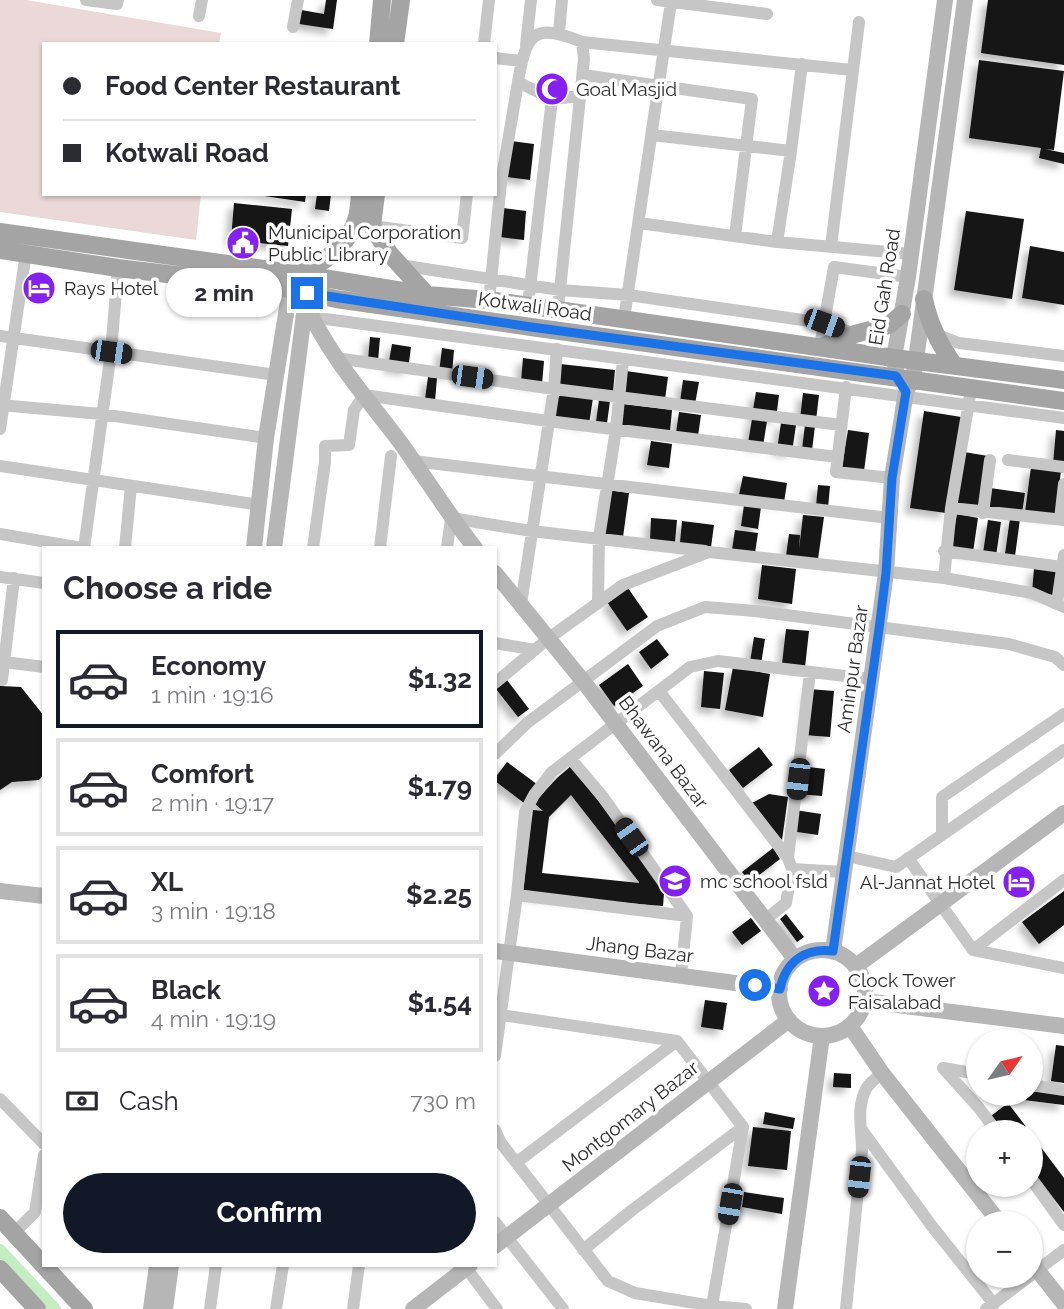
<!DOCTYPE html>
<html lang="en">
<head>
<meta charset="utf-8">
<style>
	body { margin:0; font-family:Raleway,sans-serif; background:#f2f2f3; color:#2b2b33; height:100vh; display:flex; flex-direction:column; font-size:26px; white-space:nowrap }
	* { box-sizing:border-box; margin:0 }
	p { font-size:23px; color:#7c7c81 }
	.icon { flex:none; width:38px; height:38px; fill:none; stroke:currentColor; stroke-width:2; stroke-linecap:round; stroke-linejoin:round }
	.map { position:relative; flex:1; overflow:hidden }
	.drawer { position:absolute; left:42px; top:546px; width:455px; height:721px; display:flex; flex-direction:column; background:#fff; border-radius:0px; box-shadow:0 2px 5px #0004 }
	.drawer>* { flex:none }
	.banner { position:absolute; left:42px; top:42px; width:455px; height:154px; border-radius:0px; box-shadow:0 2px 5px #0004; display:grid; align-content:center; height:154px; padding:0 21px; background:#fff }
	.needle { width:46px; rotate:56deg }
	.controls { position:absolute; left:966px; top:1029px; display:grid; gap:14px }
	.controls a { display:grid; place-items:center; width:77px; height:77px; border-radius:50%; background:#fff; box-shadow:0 2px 5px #0004; font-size:35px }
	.end { position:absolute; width:32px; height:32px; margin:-16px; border:9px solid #1a73e8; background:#fff; box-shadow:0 0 0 4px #fff }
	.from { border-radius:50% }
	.bubble { position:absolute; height:49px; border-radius:24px; background:#fff; box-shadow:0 2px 5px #0004; font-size:23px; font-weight:700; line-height:49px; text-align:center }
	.car { position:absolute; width:21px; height:42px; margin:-21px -10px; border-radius:9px; box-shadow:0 0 5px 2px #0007; background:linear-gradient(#222 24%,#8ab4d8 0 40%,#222 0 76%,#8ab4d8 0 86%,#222 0) }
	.banner b { display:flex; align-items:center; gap:24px; height:66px; font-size:26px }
	.banner b+b { border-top:2px solid #e1e1e2 }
	.banner i { width:18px; height:18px; background:#2b2b33 }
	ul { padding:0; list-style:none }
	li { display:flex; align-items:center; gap:21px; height:98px; margin:0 14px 10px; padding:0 7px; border:4px solid #e1e1e2; border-radius:0px }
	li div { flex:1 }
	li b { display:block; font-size:26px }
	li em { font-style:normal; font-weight:700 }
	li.current { border-color:#111827 }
	li>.icon { width:63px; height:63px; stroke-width:1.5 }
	h2 { padding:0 21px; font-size:32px; line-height:84px }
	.pay { display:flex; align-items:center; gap:18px; height:77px; padding:0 21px; font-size:26px }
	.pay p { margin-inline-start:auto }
	.primary-button { display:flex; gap:14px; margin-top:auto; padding:14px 21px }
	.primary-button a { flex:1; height:80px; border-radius:42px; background:#111827; color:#fff; font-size:28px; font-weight:700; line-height:80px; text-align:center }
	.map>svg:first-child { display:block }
	.green { fill:#ebd8d8 }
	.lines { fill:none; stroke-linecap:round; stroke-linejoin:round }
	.canal { stroke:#c5edc2; stroke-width:12 }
	.building { fill:#131313; fill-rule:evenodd; filter:url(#shadow) }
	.street { stroke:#c6c6c6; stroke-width:12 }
	.secondary { stroke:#b6b6b6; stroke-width:16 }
	.primary { stroke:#a4a4a4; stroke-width:18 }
	.route { stroke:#1a73e8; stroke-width:9 }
	.labels { text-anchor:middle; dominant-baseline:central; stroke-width:7; stroke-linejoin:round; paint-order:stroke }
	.poi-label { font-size:19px; fill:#2c2c2c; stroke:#fff; text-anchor:start }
	.street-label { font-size:19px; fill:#2c2c2c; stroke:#fff }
</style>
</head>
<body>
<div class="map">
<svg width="1064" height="1309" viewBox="0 0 1064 1309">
	<defs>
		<filter id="shadow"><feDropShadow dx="-5.5" dy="5.5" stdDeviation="3.5" flood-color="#0004"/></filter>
	</defs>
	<rect width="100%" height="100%" fill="#fff"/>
	<path class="green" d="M0 0H26L221 33 219 44H44V194H201L196 240 0 212Z"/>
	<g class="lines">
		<path class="canal" d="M0 1250 55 1309"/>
	</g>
	<path class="building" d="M326 0H337L333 29 299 24 301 10 324 14Z
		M988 0H1064V65L981 53Z
		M979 60 1064 71 1054 150 1045 149 1064 153V164L1039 158 1041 148 969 138Z
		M511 141 534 144 530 180 507 177Z
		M251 194H306L305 202Z
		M317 194H331L329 211 315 209Z
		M234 203 292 209 288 246 231 240Z
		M503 208 526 211 524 240 500 237Z
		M966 211 1024 219 1012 299 954 290Z
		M1030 246 1064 252V305L1022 298Z
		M370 337 380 338 378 361 368 360Z
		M392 344 411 347 408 370 388 367Z
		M442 348 454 350 452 374 439 373Z
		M523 358 544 361 542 384 521 382Z
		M560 364 615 370 613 392 558 386Z
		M626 371 668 377 665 399 623 393Z
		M428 377 437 378 435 401 425 399Z
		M683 380 699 382 695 404 680 402Z
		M756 392 779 395 776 419 752 416Z
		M555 393 593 398 589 424 551 418Z
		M803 393 819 395 816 420 800 419Z
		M599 400 610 401 607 423 596 422Z
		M622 404 672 410 670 431 620 426Z
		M924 411 961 417 946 513 910 508Z
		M679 412 701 415 698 436 676 433Z
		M752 419 767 421 763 446 748 443Z
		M781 423 796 425 792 452 777 450Z
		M805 425 815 426 812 450 802 449Z
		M848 430 869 433 864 471 842 468Z
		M1056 430 1064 431V465L1053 464Z
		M651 441 672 444 669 468 647 465Z
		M964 452 988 456 980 510 957 506Z
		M1031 467 1061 471 1055 516 1025 512Z
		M743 476 787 483 784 502 739 495Z
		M818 485 830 486 828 508 816 506Z
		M990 488 1025 493 1022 513 987 508Z
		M608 490 629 493 623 537 602 534Z
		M744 505 761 507 758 529 741 526Z
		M957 514 978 518 973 552 951 548Z
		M803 515 824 517 818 559 786 556 789 534 800 535 799 550Z
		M651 518 677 520 675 542 650 541Z
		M1010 518 1020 519 1015 556 1005 554Z
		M988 520 1001 522 996 556 983 553Z
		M682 521 714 525 711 547 680 543Z
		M735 530 758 533 755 553 732 550Z
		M762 565 796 569 792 604 758 599Z
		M1034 568 1059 570 1056 595 1032 593Z
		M628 588 648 617 627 631 607 602Z
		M786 629 809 631 805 667 782 664Z
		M754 637 765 639 761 664 750 662Z
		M657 639 669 655 651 669 639 652Z
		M628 664 643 686 614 706 599 685Z
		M733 667 770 674 763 717 725 710Z
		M704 671 724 673 720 709 701 707Z
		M507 680 529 709 518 717 496 689Z
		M0 686 21 687 44 716V774L39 780 12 782 0 790Z
		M809 689 834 691 830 737 805 735Z
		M759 747 773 765 743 788 729 770Z
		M507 762 538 785 524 803 495 781V778Z
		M571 766 668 890 664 893 663 906 523 894 533 810 543 811 534 803 557 778ZM571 795 639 882V883L542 873 549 817Z
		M801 766 825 769 822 796 798 794Z
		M769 794 788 797 782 840 752 803Z
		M795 810 821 814 818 835 791 831Z
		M773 848 780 859 750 882 742 872Z
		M1064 891V925L1039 944 1022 922Z
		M786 914 804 937 797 942 780 919Z
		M751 918 761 931 742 945 732 932Z
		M705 1000 727 1003 723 1030 701 1027Z
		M1056 1045 1064 1046V1083L1051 1081Z
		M834 1073 851 1074V1088L833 1087Z
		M1031 1091 1064 1095V1105L1016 1099 1017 1094H1031Z
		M1008 1103 1030 1132H1004L991 1116Z
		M765 1112 795 1118 793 1129 763 1124Z
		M753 1127 791 1131 787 1170 748 1166Z
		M1031 1134 1064 1178V1212L1031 1168Z
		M744 1192 784 1198 782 1214 742 1207Z"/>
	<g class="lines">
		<path class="street" d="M86 0 117 4 118 0
			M657 0 767 14
			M199 16 202 0
			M293 27 298 0
			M559 32 562 0
			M582 42 852 70
			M484 44 489 0
			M526 45 531 0
			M495 58 521 61
			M583 75 752 99 735 236
			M552 99 581 96
			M652 135 791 151 777 242
			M791 151 802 64
			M639 223 777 242 911 254
			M372 226 462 238 467 194
			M831 246 859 22
			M400 265 560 290 628 295 824 323 820 347
			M489 300 501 183 518 82
			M528 305 552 99 518 82C526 33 534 22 582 42L584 59 558 309
			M311 317 1064 418
			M624 319 671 2
			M855 334 824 323 834 267 908 277
			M935 334 959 343 1064 356
			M0 336 276 375
			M336 358 554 389 841 425
			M846 387 836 472 892 478
			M0 405 101 414 266 438
			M0 429 26 253
			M1008 460 1064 467
			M413 461 889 518
			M0 466 260 505
			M951 508 1064 520
			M983 513 990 460
			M1060 519 1064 484
			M0 534 82 548
			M84 548 111 352 118 268
			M125 548 131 486
			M313 548 325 462V446L349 445 354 410 364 395 548 421 837 457
			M380 548 391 456
			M447 548 451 518 531 531 705 551
			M944 551 1062 567
			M0 577 44 583
			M944 578 951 508 970 396
			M598 602 599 538 616 429 623 360
			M1057 603 1064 555
			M521 604 554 389 557 349
			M495 643 535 650
			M4 662 44 667
			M2 680 14 578
			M495 683 549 638 623 585 709 552 944 578 1032 593 1064 607
			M659 691 788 858
			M495 754 527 723 657 626 705 607 755 611 1009 644 1055 657 1064 665
			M570 758 603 797 687 916 681 975
			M942 833V797L1064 714
			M847 856 896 867 1064 750
			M908 858 973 950 1064 968
			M792 869 844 872
			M517 895 687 916
			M765 920 786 903 792 869 788 858 810 673
			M973 950 1064 880
			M501 1015 677 1041 743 1127 712 1306
			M495 1056 517 895 525 812 534 795 552 772 690 667 718 661 871 679
			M978 1074 943 1068 979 1108 997 1132
			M1031 1085 1064 1090
			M0 1099 44 1144
			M495 1130 501 1143 608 1281 635 1293 712 1306 746 1309
			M862 1130 931 1225 994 1304
			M517 1162 677 1041
			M1031 1179 1064 1225
			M495 1222 563 1309
			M14 1233 35 1212 44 1155
			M583 1250 631 1211 743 1127
			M464 1265 497 1309
			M1031 1275 1064 1250
			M210 1309 216 1265
			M276 1309 283 1265
			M353 1309 359 1265
			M846 1309 862 1151C862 1130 856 1108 866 1089 869 1083 877 1078 882 1073
			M986 1309 1030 1276"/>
		<path class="secondary" d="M306 304C328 355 367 398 400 442 425 477 448 514 475 548
			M896 371 894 358 908 277 945 0
			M254 548 266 438 290 289
			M274 548 305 306
			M495 573 583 681 795 959
			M0 891 44 896
			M779 993a43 43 0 1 1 86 0a43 43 0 1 1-86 0Z
			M495 951 780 989
			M833 951 886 573 892 478 906 392 913 378 916 360 965 0
			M856 966 1064 813
			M863 1005 873 1002 1064 1026
			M850 1026 882 1073 1000 1223
			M495 1246 789 1020
			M1031 1262 1064 1304
			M151 1309 157 1265
			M165 1309 171 1265
			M413 1309 470 1265
			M785 1309 822 1036"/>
		<path class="primary" d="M378 44 382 0
			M395 44 401 0
			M376 194 372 226 389 253 427 295
			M0 232 299 274 427 295 489 300 894 358 1064 380
			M0 250 118 268 290 289 336 299 531 327 1064 401
			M299 274C322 265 351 243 357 217 359 210 359 202 360 194
			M924 299C929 324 939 344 954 365
			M824 346 855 334 889 325 902 314
			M0 1218 84 1309
			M0 1269 37 1309"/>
	</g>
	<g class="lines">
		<path class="route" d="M307 293 531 327 896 376 906 392 892 478 886 573 879 629 833 951C805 948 786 961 780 989L755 985"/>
	</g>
	<defs>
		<symbol id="mosque-disc" viewBox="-11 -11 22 22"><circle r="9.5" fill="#8521f0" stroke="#fff"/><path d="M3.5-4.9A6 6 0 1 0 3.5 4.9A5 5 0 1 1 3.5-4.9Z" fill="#fff"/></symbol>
		<symbol id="civic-disc" viewBox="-11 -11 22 22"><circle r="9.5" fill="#8521f0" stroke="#fff"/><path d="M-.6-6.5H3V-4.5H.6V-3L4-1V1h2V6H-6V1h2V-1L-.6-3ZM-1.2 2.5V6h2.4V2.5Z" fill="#fff"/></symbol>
		<symbol id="hotel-disc" viewBox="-11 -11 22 22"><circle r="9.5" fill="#8521f0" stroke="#fff"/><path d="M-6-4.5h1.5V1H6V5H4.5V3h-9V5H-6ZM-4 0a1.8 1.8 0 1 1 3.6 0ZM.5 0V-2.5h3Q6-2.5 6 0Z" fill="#fff"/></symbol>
		<symbol id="school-disc" viewBox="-11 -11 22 22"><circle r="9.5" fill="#8521f0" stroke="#fff"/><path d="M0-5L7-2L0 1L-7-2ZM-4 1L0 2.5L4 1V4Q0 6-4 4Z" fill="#fff"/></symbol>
		<symbol id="sight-disc" viewBox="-11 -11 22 22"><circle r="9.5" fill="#8521f0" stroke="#fff"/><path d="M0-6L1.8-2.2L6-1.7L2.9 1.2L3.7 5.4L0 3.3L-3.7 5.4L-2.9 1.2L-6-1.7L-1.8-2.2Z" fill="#fff"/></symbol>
	</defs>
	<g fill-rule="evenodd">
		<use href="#mosque-disc" x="533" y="70" width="38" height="38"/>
		<use href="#civic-disc" x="224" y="224" width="38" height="38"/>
		<use href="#hotel-disc" x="20" y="269" width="38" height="38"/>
		<use href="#school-disc" x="656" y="862" width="38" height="38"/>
		<use href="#hotel-disc" x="1000" y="863" width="38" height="38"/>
		<use href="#sight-disc" x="805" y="972" width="38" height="38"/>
	</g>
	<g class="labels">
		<g class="poi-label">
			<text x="576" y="89">Goal Masjid</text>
			<text x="268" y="232">Municipal Corporation<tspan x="268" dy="22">Public Library</tspan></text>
			<text x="64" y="288">Rays Hotel</text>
			<text x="700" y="881">mc school fsld</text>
			<text x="995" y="882" text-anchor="end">Al-Jannat Hotel</text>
			<text x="848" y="980">Clock Tower<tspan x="848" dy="22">Faisalabad</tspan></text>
		</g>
		<g class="street-label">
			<text transform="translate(884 287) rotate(-81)">Eid Gah Road</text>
			<text transform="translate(535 306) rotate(8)">Kotwali Road</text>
			<text transform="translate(852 669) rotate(-82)">Aminpur Bazar</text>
			<text transform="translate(664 752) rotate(53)">Bhawana Bazar</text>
			<text transform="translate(640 949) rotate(7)">Jhang Bazar</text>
			<text transform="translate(630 1116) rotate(-38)">Montgomary Bazar</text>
		</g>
	</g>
</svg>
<div class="controls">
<a><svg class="needle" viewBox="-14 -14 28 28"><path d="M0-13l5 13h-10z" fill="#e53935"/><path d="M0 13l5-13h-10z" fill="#7c7c81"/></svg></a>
<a>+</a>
<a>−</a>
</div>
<i class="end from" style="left:755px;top:985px"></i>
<i class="end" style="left:307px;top:293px"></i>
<div class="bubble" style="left:166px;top:268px;width:116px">2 min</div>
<i class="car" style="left:824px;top:323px;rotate:110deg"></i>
<i class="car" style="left:111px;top:352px;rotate:98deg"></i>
<i class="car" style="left:472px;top:377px;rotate:98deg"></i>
<i class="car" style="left:798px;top:779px;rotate:187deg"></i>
<i class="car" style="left:631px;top:837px;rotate:325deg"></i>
<i class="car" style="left:859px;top:1177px;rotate:186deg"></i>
<i class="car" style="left:730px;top:1204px;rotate:190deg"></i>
<div class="banner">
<b><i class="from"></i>Food Center Restaurant</b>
<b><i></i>Kotwali Road</b>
</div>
<section class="drawer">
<h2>Choose a ride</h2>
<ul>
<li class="current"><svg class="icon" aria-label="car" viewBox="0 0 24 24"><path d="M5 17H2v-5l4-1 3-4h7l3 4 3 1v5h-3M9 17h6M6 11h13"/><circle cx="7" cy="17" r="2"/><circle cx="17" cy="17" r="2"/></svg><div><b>Economy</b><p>1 min · 19:16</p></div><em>$1.32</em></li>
<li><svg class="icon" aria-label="car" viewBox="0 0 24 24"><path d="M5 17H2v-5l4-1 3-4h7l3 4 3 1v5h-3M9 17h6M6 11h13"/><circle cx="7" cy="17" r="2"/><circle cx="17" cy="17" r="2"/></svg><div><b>Comfort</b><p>2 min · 19:17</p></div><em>$1.79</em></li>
<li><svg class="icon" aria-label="car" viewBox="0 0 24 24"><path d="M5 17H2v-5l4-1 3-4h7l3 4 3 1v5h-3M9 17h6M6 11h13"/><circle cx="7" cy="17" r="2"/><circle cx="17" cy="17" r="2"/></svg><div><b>XL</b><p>3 min · 19:18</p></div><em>$2.25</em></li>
<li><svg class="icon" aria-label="car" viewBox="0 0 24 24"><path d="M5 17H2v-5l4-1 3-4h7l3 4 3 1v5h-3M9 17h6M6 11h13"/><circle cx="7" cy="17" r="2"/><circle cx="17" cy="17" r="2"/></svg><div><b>Black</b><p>4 min · 19:19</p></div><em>$1.54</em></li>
</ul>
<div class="pay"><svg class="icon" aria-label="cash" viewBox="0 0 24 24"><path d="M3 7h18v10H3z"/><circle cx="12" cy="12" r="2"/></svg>Cash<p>730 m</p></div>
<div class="primary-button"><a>Confirm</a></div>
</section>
</div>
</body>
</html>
